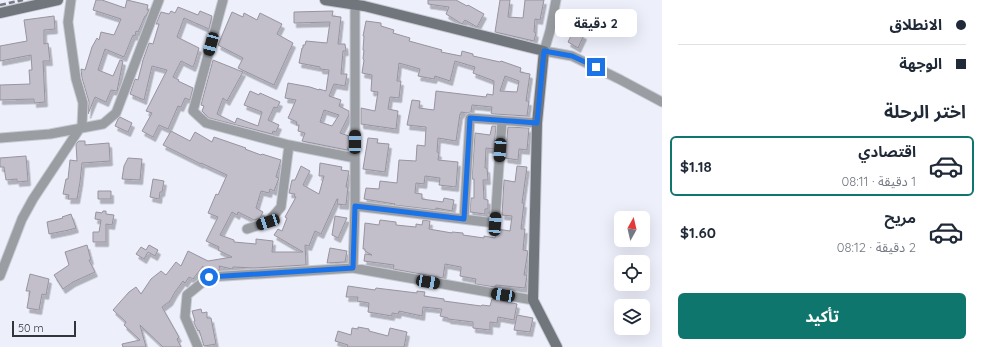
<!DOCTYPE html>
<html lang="ar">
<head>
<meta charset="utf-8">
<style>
	body { margin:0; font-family:Quicksand,"Noto Sans Arabic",sans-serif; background:#f2f2f3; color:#1f2937; direction:rtl; height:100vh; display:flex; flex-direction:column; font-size:15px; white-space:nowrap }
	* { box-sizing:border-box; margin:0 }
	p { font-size:13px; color:#747a83 }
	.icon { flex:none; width:22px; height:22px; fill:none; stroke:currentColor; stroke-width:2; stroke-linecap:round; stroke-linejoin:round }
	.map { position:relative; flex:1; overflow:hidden; direction:ltr }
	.details { display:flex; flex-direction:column; background:#fff; width:320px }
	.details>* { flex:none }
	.banner { display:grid; align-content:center; height:88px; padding:0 16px; background:#fff }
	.needle { width:26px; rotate:8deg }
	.buttons { position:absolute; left:614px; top:211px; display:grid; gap:8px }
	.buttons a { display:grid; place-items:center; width:36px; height:36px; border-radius:6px; background:#fff; box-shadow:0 4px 16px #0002; font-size:20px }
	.scale { position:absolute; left:12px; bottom:10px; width:64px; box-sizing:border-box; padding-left:4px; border:2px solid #34353a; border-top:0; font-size:11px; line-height:14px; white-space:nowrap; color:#34353a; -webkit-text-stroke:3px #edeffb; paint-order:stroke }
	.end { position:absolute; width:18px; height:18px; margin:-9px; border:5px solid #1a73e8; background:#fff; box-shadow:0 0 0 2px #fff }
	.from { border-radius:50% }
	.bubble { position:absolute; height:28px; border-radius:6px; background:#fff; box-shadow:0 4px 16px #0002; font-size:13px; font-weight:700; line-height:28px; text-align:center; direction:rtl }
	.car { position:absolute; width:12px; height:24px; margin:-12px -6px; border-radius:5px; box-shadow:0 0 3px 1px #0007; background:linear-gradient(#222 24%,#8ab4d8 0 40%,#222 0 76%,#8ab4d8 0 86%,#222 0) }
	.banner b { display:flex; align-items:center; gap:14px; height:38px; font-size:15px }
	.banner b+b { border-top:1px solid #e0e1e3 }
	.banner i { width:10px; height:10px; background:#1f2937 }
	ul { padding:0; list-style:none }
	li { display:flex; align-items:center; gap:12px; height:60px; margin:0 8px 6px; padding:0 8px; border:2px solid transparent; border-radius:6px }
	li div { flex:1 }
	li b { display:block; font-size:15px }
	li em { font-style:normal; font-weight:700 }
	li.on { border-color:#0f766e }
	li>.icon { width:36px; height:36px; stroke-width:1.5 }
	h2 { padding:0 16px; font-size:18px; line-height:48px }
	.cta { display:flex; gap:8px; margin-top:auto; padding:8px 16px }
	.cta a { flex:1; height:46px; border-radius:6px; background:#0f766e; color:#fff; font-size:16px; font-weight:700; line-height:46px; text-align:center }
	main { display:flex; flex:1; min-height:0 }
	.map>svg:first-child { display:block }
	.building { fill:#c2beca; stroke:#97949f; fill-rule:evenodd; filter:url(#shadow) }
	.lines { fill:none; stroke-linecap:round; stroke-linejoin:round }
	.minor-casing { stroke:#c8cad4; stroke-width:11 }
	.secondary-casing { stroke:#c8cad4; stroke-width:12 }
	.minor { stroke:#9a9da2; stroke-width:9 }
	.secondary { stroke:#71767c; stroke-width:10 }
	.rail { stroke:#76777f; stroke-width:2.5; stroke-dasharray:6 3; stroke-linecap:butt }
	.route { stroke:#1a73e8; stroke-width:5 }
</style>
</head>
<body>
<main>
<section class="details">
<div class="banner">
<b><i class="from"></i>الانطلاق</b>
<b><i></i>الوجهة</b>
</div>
<h2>اختر الرحلة</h2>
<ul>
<li class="on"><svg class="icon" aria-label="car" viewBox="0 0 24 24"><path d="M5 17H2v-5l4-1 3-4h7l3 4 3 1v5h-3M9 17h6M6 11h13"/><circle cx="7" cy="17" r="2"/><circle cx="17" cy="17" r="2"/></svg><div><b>اقتصادي</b><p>1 دقيقة · 08:11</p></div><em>$1.18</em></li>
<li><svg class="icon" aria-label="car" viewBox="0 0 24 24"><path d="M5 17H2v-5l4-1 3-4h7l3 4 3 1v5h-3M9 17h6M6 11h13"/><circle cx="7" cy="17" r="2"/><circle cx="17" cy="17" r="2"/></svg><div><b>مريح</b><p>2 دقيقة · 08:12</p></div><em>$1.60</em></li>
</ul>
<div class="cta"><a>تأكيد</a></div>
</section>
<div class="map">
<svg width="662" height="347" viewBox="0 0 662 347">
	<defs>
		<filter id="shadow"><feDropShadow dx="2.5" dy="4.5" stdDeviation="0" flood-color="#0004"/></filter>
	</defs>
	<rect width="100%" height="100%" fill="#edeffb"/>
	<path class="building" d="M96 0H102L125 8 127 0 148 5 147 10H149L146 16H145L138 32 136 31 135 36 133 35 124 57 105 49 98 70 113 76 120 60 123 61 117 91 111 90 106 102 95 97 88 114 89 102 82 78 81 69 85 70 92 47 97 38 99 40 101 32 114 35 121 19 93 10Z
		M428 0H456L467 6 468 5 484 14 477 27 465 20 462 24 446 14 449 7 428 4Z
		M500 0H510L508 17 523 18 525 0H544L540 20 535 19 534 32 536 33 534 41 495 32Z
		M178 7 198 15 200 11 212 16 209 29 184 18 177 37 199 48 195 62 193 67 181 61 173 77 179 80 178 81 193 88 190 100 185 98 181 107 178 106 168 129 159 125 153 137 142 131 152 113 146 111 167 70 152 66 144 100 130 94 135 79 138 80 143 60 149 43 153 44 159 24H156L161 12 169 14 171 11 175 13Z
		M333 11 332 16 341 17 338 44H345L346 51H343L341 74H347L345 86 334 84 329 96 341 100 339 106 349 111V115L340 133 349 136V145L347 150 302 141 305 133 298 131 299 125H296L297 122 288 118 296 100 285 98 288 83 310 87 319 90V89L326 91 329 70 320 69V67L299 63 302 48H303V45H305L306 41 327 43 330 22 294 23V12ZM324 110 339 115 332 126 320 122Z
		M232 12 243 17 244 13 257 20 260 13 282 24 277 34 293 43 274 85 238 68 243 58 218 45Z
		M54 16 55 29 44 30V44L48 43 50 61H43L45 102 34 103V99L0 100V85L30 84 29 70H32L31 55 0 61V46L27 41 24 20Z
		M366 21 381 23V26L394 30 393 33 410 38 409 41 442 50 441 52 461 56 462 51 473 54V56L500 62 501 61 521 68 520 72 530 74 526 101H529L527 116 493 114 491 113 492 107 472 105 471 112 467 113 461 112V114H460L456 141 438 138 437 152 439 153 438 160 458 162 456 187 439 185 440 178 425 176 424 184 416 183 415 193 422 194V199L443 202 444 198 454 200 452 211 436 208V210L394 205 395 204 364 199 366 188 379 189 380 181 397 183 399 160 416 161 417 145 425 146 426 127 407 125 412 100 420 101 419 108 434 110 436 91 486 97 487 94 493 95 494 81 473 73 475 67 455 61 450 81 435 76 434 79 418 76 420 69 399 63 397 81H401L399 98 390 97 388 109 398 111 396 129 361 124V108L375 111 378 92 371 91 372 75 362 73 364 60 363 59 364 50H363L364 36H363ZM505 76 519 81 517 92 500 91Z
		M574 30 584 35 578 48 568 42Z
		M213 60 243 72 227 101 223 98 217 114 235 123 237 118 258 126 262 112 244 105 250 91 259 95 260 93 280 102 277 108 274 107 268 120 279 125 276 132 273 131 272 134 209 118 202 111 204 106 201 105Z
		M120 117 132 123 128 132 115 126 118 119Z
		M492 126H496L494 149 486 148 485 168H487L488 180H483L484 199 488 200V209H485V214L470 212 471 198H474V179H472L475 133 490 135Z
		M508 127 529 128 527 150 519 149 518 160 505 158Z
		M171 131 190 141 195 132 212 142 214 137 246 148 245 149 261 155 262 154 281 160 276 177 279 178 274 191 270 189 269 193 261 191 256 208 263 212 260 218 254 220 238 212 237 215 232 212 220 235 234 240V242L256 244V239L273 241 272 252H303L274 235 278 229 282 231 287 218 285 217 296 197 294 196 295 194 289 193 292 180H295L301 166 310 171 303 185 319 194 324 176H319L320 163 342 167 341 170 349 171 346 187H348L346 205 337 204 338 199H337L321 234 315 231 309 246 305 245 306 265 254 268 233 267 232 269 219 266 220 270 209 271 204 273 203 266 193 279 189 277 185 283 183 281 175 292 170 301 162 307 179 337 177 339 181 347H163L140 325 146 347H123L122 344 140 340 124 325 126 322 113 310 129 292 136 287 141 294 151 279 161 271 166 275 176 262 181 266 188 251 208 261 232 257 218 250 219 247 206 241 218 217 208 213 216 194 218 195 227 175 201 163V164L163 145Z
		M368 138 378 139 377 143 389 144 385 172 363 169Z
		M79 141H85V145L109 143 110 161 82 163 80 182 77 199H68L69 195 63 194 66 179H68L70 160 77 161 76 144Z
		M26 156 28 181 17 182V179L6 180 4 167H0V158Z
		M128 158 142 159 140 180 122 179 124 166Z
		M517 166 527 167 522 203H524L521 229H525L523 250 528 251 524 275H527L525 288 496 285 495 287 475 284 476 279 460 276 461 268V267L445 264 443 278 393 269 394 265 364 261 365 254 372 255 365 251V249H363L365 223 379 225 380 220 396 222V225L416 227V224L422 225 423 220 430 221 429 229 452 233V232L463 233V235L484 238V236L495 238 497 229 510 231 512 216 502 215 504 180 515 182Z
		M153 179 164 181 162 192H160L159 199 150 197Z
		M98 191H111V199H98Z
		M103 211H106V214L114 215 112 225 106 224V242H93V232H99L101 220 95 219 96 212 102 213Z
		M71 214 76 228 69 230 49 234 47 222 63 218 62 217Z
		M335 216 347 218 338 238 332 235Z
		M87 245 91 260H89L95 272 73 282 63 289 54 275 69 265 65 252Z
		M149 245 158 250 155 256 148 252 144 259 136 254 141 247 146 250Z
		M330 248 347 251 345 262 327 263Z
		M30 274 49 279 46 295 42 294 39 310 27 308 30 291H26Z
		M348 286 375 290 376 288 417 293V291L425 292 424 296 444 299V301L481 306 482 305 490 306 492 299 517 304 514 320 498 317 497 323 490 322V330L473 328V322L448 319V318L440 316 442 309 423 307 422 316 399 311 398 314 392 313V316L368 312 369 303 357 301 358 297H346Z
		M201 309 202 313 207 312V318H211L216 344 204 346 199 330 198 331 194 323V321H195L192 311Z
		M517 315 533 318 530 332 514 330Z
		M358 327 369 329V331L388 336 390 328 407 332 404 347H347L348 345 335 341 338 331 351 335 352 328 358 329Z"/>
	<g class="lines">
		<defs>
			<path id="minor" d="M223 0 193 111 206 123 289 145 355 158
				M556 0 550 31 544 51 572 56 619 79 662 102
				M0 138 50 134 103 124 116 113 159 0
				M355 206 495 223 502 121
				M464 219 470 118 537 123
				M247 229 268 222 281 207 289 145
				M353 268 355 206V5
				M0 276 22 219 33 199 82 125 83 103 76 79 68 22 71 0
				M198 347 185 317 187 295 209 277 353 268 533 300"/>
			<path id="secondary" d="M325 0 364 6 544 51 537 123 533 300 557 347
				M0 13 58 0"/>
		</defs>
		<use href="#minor" class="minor-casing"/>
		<use href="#secondary" class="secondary-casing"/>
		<use href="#minor" class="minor"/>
		<use href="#secondary" class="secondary"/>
		<path class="rail" d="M0 5 23 0"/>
	</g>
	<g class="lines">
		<path class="route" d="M209 277 353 268 355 206 464 219 470 118 537 123 544 51 572 56 596 67"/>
	</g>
</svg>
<div class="buttons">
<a><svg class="needle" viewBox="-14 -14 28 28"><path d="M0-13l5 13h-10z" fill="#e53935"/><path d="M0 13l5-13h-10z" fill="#747a83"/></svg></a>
<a><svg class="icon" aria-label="locate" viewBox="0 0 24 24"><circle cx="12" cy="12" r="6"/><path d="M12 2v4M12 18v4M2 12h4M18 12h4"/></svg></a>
<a><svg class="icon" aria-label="layers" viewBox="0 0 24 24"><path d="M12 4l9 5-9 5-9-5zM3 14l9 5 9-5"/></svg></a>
</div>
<div class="scale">50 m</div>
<i class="end from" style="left:209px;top:277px"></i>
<i class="end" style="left:596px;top:67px"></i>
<div class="bubble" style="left:555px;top:9px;width:82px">2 دقيقة</div>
<i class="car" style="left:211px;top:44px;rotate:195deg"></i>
<i class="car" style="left:355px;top:142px;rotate:0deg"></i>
<i class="car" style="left:500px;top:150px;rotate:184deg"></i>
<i class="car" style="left:268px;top:222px;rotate:252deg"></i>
<i class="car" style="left:495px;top:224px;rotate:4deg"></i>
<i class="car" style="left:428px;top:282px;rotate:100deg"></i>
<i class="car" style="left:503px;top:295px;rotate:280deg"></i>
</div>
</main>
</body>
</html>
